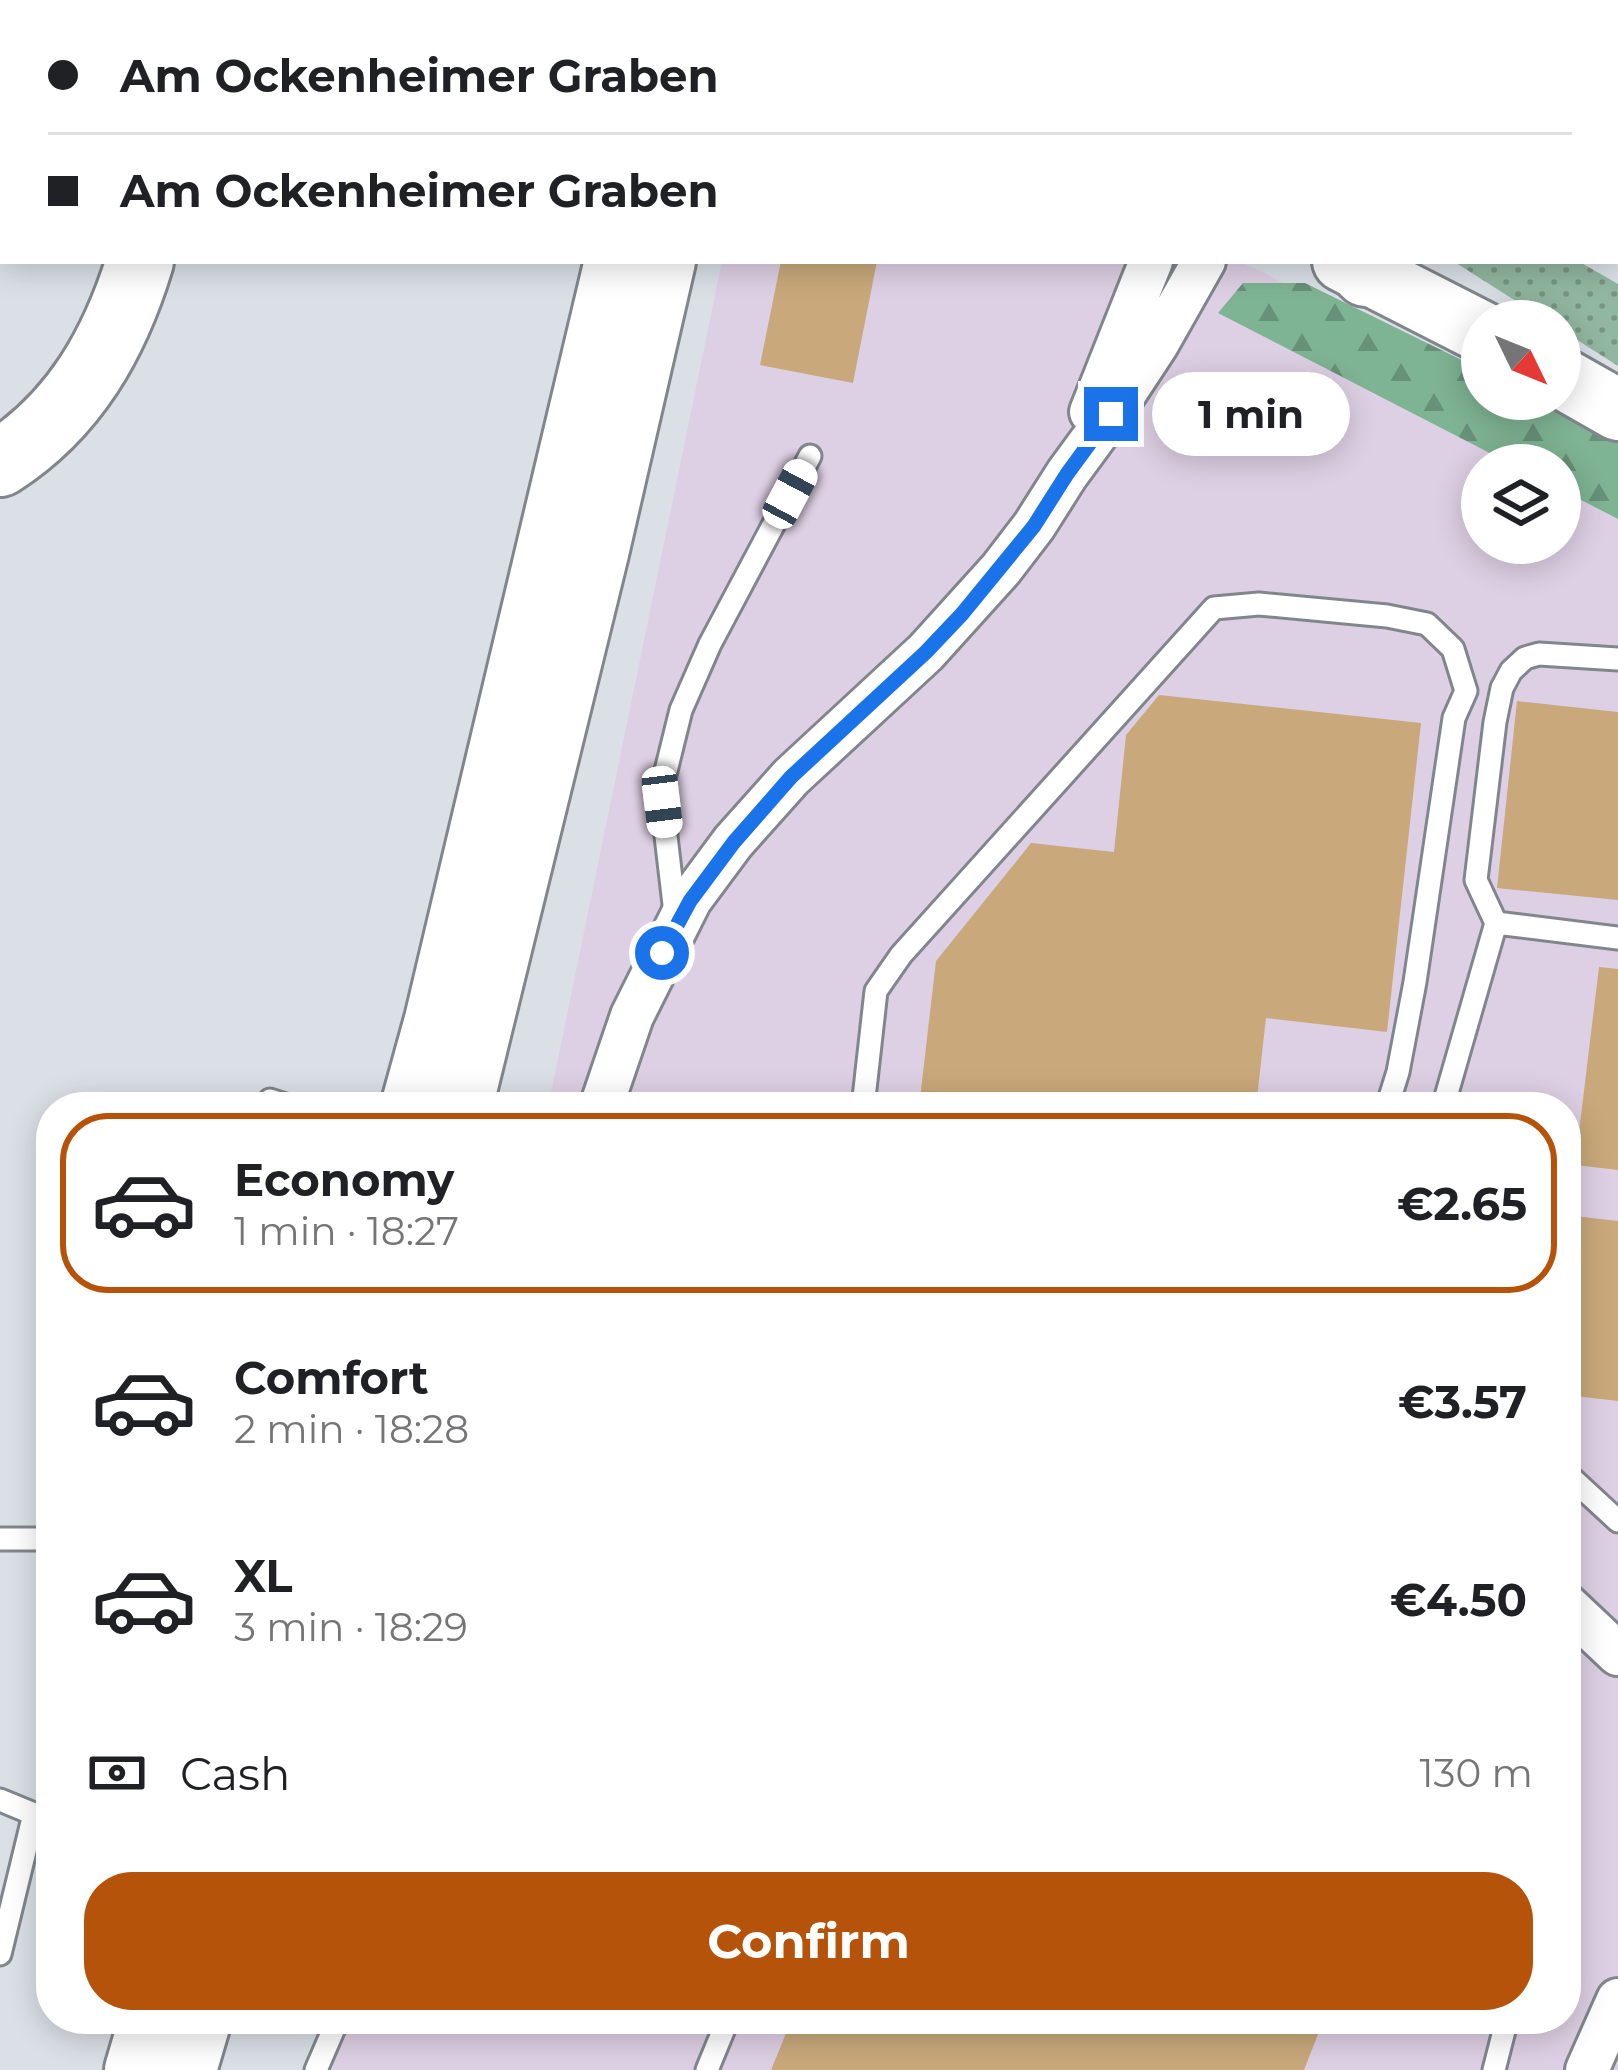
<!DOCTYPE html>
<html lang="en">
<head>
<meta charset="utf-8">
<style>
	body { margin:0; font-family:Montserrat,sans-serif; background:#f2f2f2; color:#202124; height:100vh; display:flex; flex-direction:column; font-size:45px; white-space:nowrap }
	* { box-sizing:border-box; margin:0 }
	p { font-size:39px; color:#757577 }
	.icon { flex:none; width:66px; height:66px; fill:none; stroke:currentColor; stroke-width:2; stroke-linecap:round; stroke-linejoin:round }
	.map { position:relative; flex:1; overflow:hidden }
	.sheet { position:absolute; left:36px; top:1092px; width:1545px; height:942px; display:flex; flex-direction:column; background:#fff; border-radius:48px; box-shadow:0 6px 30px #0003 }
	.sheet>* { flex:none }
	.banner { position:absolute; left:0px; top:0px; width:1620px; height:264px; box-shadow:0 6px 30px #0003; display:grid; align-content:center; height:264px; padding:0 48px; background:#fff }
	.needle { width:78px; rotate:133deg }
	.controls { position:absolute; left:1461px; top:300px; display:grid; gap:24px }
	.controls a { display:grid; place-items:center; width:120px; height:120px; border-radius:50%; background:#fff; box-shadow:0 6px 30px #0003; font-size:60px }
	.end { position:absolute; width:54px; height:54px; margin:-27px; border:15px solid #1a73e8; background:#fff; box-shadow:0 0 0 6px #fff }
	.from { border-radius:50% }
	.bubble { position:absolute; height:84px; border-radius:42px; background:#fff; box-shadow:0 6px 30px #0003; font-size:39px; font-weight:700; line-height:84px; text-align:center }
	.car { position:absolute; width:36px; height:72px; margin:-36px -18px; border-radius:15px; box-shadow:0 0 9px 3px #0007; background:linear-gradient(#fff 24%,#345 0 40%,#fff 0 76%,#345 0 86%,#fff 0) }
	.banner b { display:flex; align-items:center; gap:42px; height:114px; font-size:45px }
	.banner b+b { border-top:3px solid #e0e0e0 }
	.banner i { width:30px; height:30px; background:#202124 }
	ul { padding:21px 0 0; list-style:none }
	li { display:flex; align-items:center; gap:36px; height:180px; margin:0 24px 18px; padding:0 24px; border:6px solid transparent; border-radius:48px }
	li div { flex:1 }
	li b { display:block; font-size:45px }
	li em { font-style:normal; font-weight:700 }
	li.on { border-color:#b45309 }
	li>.icon { width:108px; height:108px; stroke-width:1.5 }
	.pay { display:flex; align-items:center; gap:30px; height:132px; padding:0 48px; font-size:45px }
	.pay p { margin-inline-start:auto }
	.action { display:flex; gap:24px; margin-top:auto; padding:24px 48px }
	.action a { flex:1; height:138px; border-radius:48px; background:#b45309; color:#fff; font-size:48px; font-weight:700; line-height:138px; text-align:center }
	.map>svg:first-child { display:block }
	.industrial { fill:#ded0e4; fill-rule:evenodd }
	.grass { fill:url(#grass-dots) }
	.forest { fill:url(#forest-firs) }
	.building { fill:#c9a97b }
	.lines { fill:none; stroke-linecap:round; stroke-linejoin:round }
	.service-casing { stroke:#81868d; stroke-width:27 }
	.minor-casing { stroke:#81868d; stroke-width:48 }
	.secondary-casing { stroke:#81868d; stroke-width:66 }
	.primary-casing { stroke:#81868d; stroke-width:72 }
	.motorway-casing { stroke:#81868d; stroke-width:72 }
	.service { stroke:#fff; stroke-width:21 }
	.minor { stroke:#fff; stroke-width:42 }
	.secondary { stroke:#fff; stroke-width:60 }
	.primary { stroke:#fff; stroke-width:66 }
	.motorway { stroke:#fff; stroke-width:66 }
	.route { stroke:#1a73e8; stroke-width:15 }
</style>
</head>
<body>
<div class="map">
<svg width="1618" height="2070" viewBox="0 0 1618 2070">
	<defs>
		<pattern id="grass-dots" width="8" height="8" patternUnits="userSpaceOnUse" patternTransform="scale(3)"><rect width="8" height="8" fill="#92b7a0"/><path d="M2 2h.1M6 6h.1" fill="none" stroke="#779582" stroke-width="1.8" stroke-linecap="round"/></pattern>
		<pattern id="forest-firs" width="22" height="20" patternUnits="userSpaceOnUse" patternTransform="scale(3)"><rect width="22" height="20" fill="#7eb393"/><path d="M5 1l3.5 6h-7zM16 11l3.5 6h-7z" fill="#679178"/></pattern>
	</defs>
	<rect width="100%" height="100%" fill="#dbe0e7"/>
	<path class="industrial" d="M722 261H1237L1261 271 1482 393V399L1618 474V2070H332L344 2019H1566V1107H548ZM1482 465H1560V543H1482Z"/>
	<path class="grass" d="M1453 261H1578L1618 284V366L1560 329V321H1547Z"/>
	<path class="forest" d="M803 0H1229L1227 3H806Z
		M1243 283H1305L1482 370V399H1541L1618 443V519L1560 489V465H1513L1218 313Z"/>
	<path class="building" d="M781 261H877L853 383 760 365Z
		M1159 695 1421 723 1387 1032 1266 1018 1256 1107H919L936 961 1031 843 1114 852 1126 735Z
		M1517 701 1618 712V900L1497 888Z
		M1599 967 1618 969V1170L1575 1165Z
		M1566 1215 1618 1221V1401L1566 1395Z
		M792 2019H1324L1304 2070H771Z"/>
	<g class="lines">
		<defs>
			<path id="service" d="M675 913 662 802 663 783 681 710 710 644 810 456
				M1496 923 1476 880 1495 722 1502 688 1511 671 1525 658 1539 654 1618 659
				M268 1107 270 1100 292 1107
				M863 1107 876 991 901 955 1214 608 1259 604 1387 616 1427 624 1453 649 1466 691 1454 718 1415 982 1398 1072 1387 1107
				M1443 1107 1496 923 1618 938
				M1566 1473 1618 1521
				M0 1539H51
				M0 1800 34 1814 0 1954
				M316 2070 338 2019
				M707 2070 728 2019
				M1494 2070 1507 2019"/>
			<path id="minor" d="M1091 412 1151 261
				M601 1107 632 1016 690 900 733 842 791 777 926 652 1001 569 1034 526 1067 474 1111 414 1157 344 1204 261
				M1566 1605 1618 1654
				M1587 2070 1618 2000"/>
			<path id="secondary" d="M722 3 723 0
				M1343 261 1482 332
				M1560 377 1618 410
				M411 1107 435 1020 615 261
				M462 1107 598 553 665 261
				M135 2070 150 2019
				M186 2070 201 2019"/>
			<path id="primary" d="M653 0 662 3
				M1278 3 1280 0
				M1355 261 1366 273"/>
			<path id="motorway" d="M159 0V3
				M219 3 221 0
				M331 3 336 0
				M0 463C75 415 115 343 140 261"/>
		</defs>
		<use href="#service" class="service-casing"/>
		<use href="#minor" class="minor-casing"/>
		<use href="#secondary" class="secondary-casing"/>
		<use href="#primary" class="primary-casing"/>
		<use href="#motorway" class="motorway-casing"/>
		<use href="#service" class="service"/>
		<use href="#minor" class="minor"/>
		<use href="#secondary" class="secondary"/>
		<use href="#primary" class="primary"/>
		<use href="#motorway" class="motorway"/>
	</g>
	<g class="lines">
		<path class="route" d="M662 953 690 901 734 842 791 777 926 652 962 614 1034 526 1067 474 1111 414"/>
	</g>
</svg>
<div class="controls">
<a><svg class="needle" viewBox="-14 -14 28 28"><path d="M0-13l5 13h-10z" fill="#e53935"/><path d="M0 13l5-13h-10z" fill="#757577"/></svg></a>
<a><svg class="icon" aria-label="layers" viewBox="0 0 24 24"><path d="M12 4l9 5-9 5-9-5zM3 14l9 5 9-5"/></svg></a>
</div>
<i class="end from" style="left:662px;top:953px"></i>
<i class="end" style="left:1111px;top:414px"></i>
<div class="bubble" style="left:1152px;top:372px;width:198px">1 min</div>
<i class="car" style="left:790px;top:494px;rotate:28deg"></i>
<i class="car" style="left:662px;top:802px;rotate:173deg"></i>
<div class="banner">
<b><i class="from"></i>Am Ockenheimer Graben</b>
<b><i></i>Am Ockenheimer Graben</b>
</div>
<section class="sheet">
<ul>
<li class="on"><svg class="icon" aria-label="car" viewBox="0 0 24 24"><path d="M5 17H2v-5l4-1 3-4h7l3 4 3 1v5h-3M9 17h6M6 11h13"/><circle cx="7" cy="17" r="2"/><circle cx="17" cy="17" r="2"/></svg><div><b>Economy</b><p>1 min · 18:27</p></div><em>€2.65</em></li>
<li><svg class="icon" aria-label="car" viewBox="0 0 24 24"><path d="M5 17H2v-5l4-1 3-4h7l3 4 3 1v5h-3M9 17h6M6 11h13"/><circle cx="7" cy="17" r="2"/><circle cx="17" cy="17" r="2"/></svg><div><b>Comfort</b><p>2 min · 18:28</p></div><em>€3.57</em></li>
<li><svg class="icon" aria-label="car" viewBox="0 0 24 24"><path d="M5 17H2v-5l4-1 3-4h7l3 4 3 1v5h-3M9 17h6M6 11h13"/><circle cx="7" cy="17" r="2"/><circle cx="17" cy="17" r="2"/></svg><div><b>XL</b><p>3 min · 18:29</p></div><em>€4.50</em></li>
</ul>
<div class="pay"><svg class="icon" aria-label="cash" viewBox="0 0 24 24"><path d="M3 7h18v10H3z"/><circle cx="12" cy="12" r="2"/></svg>Cash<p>130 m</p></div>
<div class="action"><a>Confirm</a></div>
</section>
</div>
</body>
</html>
